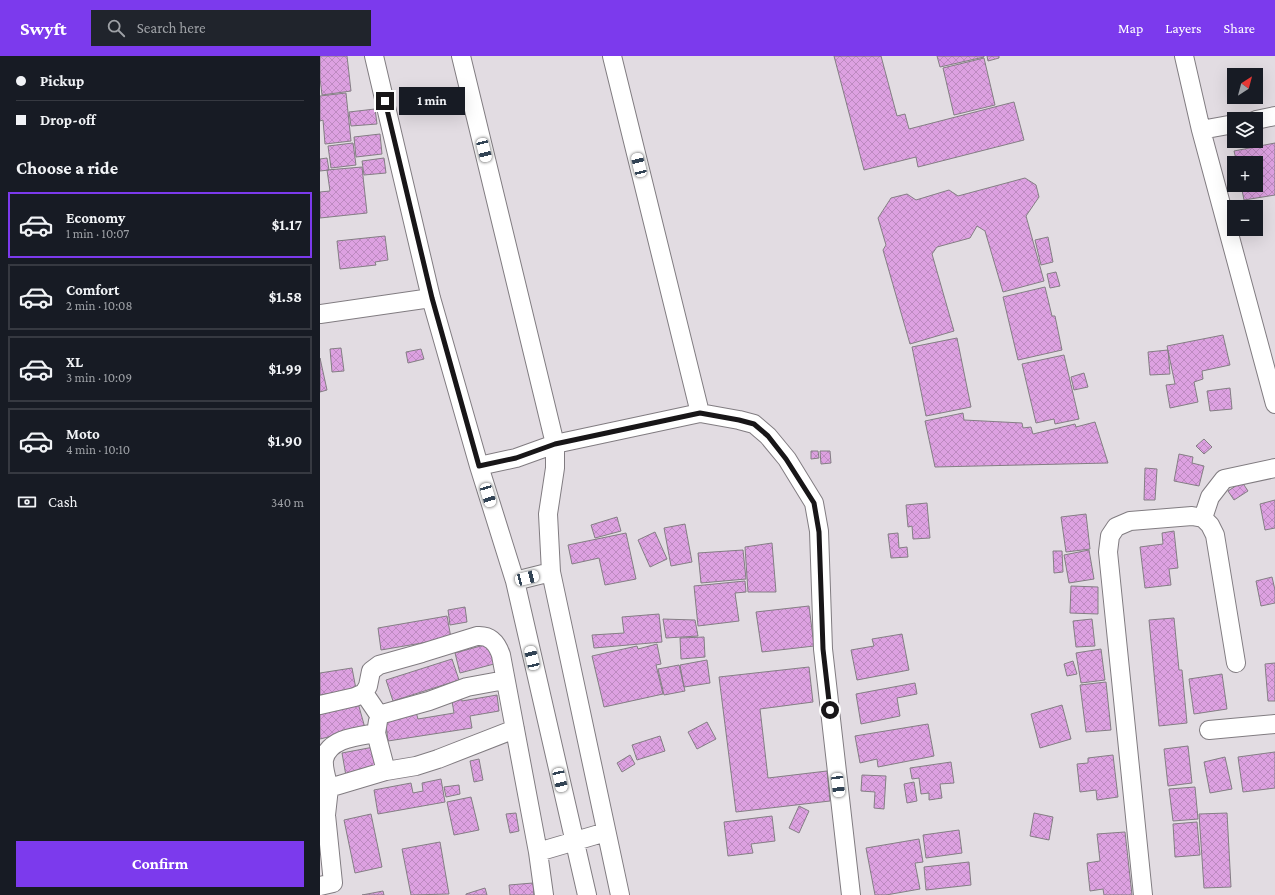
<!DOCTYPE html>
<html lang="en">
<head>
<meta charset="utf-8">
<style>
	body { margin:0; font-family:"Crimson Pro",serif; background:#20242c; color:#f1f3f6; height:100vh; display:flex; flex-direction:column; font-size:15px; white-space:nowrap }
	* { box-sizing:border-box; margin:0 }
	p { font-size:13px; color:#9ea1a6 }
	.icon { flex:none; width:22px; height:22px; fill:none; stroke:currentColor; stroke-width:2; stroke-linecap:round; stroke-linejoin:round }
	.map { position:relative; flex:1; overflow:hidden }
	.panel { display:flex; flex-direction:column; background:#171b24; width:320px }
	.panel>* { flex:none }
	.guide { display:grid; align-content:center; height:88px; padding:0 16px; background:#171b24 }
	.needle { width:26px; rotate:36deg }
	.controls { position:absolute; left:907px; top:12px; display:grid; gap:8px }
	.controls a { display:grid; place-items:center; width:36px; height:36px; border-radius:0px; background:#171b24; box-shadow:0 4px 16px #0002; font-size:20px }
	.end { position:absolute; width:18px; height:18px; margin:-9px; border:5px solid #181618; background:#fff; box-shadow:0 0 0 2px #fff }
	.from { border-radius:50% }
	.bubble { position:absolute; height:28px; border-radius:0px; background:#171b24; box-shadow:0 4px 16px #0002; font-size:13px; font-weight:700; line-height:28px; text-align:center }
	.car { position:absolute; width:12px; height:24px; margin:-12px -6px; border-radius:5px; box-shadow:0 0 3px 1px #0007; background:linear-gradient(#fff 24%,#345 0 40%,#fff 0 76%,#345 0 86%,#fff 0) }
	.guide b { display:flex; align-items:center; gap:14px; height:38px; font-size:15px }
	.guide b+b { border-top:1px solid #363941 }
	.guide i { width:10px; height:10px; background:#f1f3f6 }
	ul { padding:0; list-style:none }
	li { display:flex; align-items:center; gap:12px; height:66px; margin:0 8px 6px; padding:0 8px; border:2px solid #363941; border-radius:0px }
	li div { flex:1 }
	li b { display:block; font-size:15px }
	li em { font-style:normal; font-weight:700 }
	li.active { border-color:#7c3aed }
	li>.icon { width:36px; height:36px; stroke-width:1.5 }
	h2 { padding:0 16px; font-size:18px; line-height:48px }
	.pay { display:flex; align-items:center; gap:10px; height:44px; padding:0 16px; font-size:15px }
	.pay p { margin-inline-start:auto }
	.primary-button { display:flex; gap:8px; margin-top:auto; padding:8px 16px }
	.primary-button a { flex:1; height:46px; border-radius:0px; background:#7c3aed; color:#fff; font-size:16px; font-weight:700; line-height:46px; text-align:center }
	header { display:flex; align-items:center; gap:24px; box-sizing:border-box; height:56px; padding:0 20px; background:#7c3aed; color:#fff }
	header strong { font-size:19px }
	nav { display:flex; gap:22px; margin-inline-start:auto; font-size:14px }
	.search { width:280px; height:36px; background:#20242c; display:flex; align-items:center; gap:10px; box-sizing:border-box; padding:0 14px; border-radius:0px; color:#9ea1a6; font-size:15px }
	main { display:flex; flex:1; min-height:0 }
	.map>svg:first-child { display:block }
	.building { fill:url(#building-cross-hatch); stroke:#847e84 }
	.lines { fill:none; stroke-linecap:round; stroke-linejoin:round }
	.minor-casing { stroke:#817c81; stroke-width:20 }
	.minor { stroke:#fff; stroke-width:18 }
	.route { stroke:#181618; stroke-width:5 }
</style>
</head>
<body>
<header>
<strong>Swyft</strong>
<div class="search"><svg class="icon" aria-label="search" viewBox="0 0 24 24"><circle cx="10" cy="10" r="6"/><path d="M15 15l6 6"/></svg>Search here</div>
<nav><a>Map</a><a>Layers</a><a>Share</a></nav>
</header>
<main>
<section class="panel">
<div class="guide">
<b><i class="from"></i>Pickup</b>
<b><i></i>Drop-off</b>
</div>
<h2>Choose a ride</h2>
<ul>
<li class="active"><svg class="icon" aria-label="car" viewBox="0 0 24 24"><path d="M5 17H2v-5l4-1 3-4h7l3 4 3 1v5h-3M9 17h6M6 11h13"/><circle cx="7" cy="17" r="2"/><circle cx="17" cy="17" r="2"/></svg><div><b>Economy</b><p>1 min · 10:07</p></div><em>$1.17</em></li>
<li><svg class="icon" aria-label="car" viewBox="0 0 24 24"><path d="M5 17H2v-5l4-1 3-4h7l3 4 3 1v5h-3M9 17h6M6 11h13"/><circle cx="7" cy="17" r="2"/><circle cx="17" cy="17" r="2"/></svg><div><b>Comfort</b><p>2 min · 10:08</p></div><em>$1.58</em></li>
<li><svg class="icon" aria-label="car" viewBox="0 0 24 24"><path d="M5 17H2v-5l4-1 3-4h7l3 4 3 1v5h-3M9 17h6M6 11h13"/><circle cx="7" cy="17" r="2"/><circle cx="17" cy="17" r="2"/></svg><div><b>XL</b><p>3 min · 10:09</p></div><em>$1.99</em></li>
<li><svg class="icon" aria-label="car" viewBox="0 0 24 24"><path d="M5 17H2v-5l4-1 3-4h7l3 4 3 1v5h-3M9 17h6M6 11h13"/><circle cx="7" cy="17" r="2"/><circle cx="17" cy="17" r="2"/></svg><div><b>Moto</b><p>4 min · 10:10</p></div><em>$1.90</em></li>
</ul>
<div class="pay"><svg class="icon" aria-label="cash" viewBox="0 0 24 24"><path d="M3 7h18v10H3z"/><circle cx="12" cy="12" r="2"/></svg>Cash<p>340 m</p></div>
<div class="primary-button"><a>Confirm</a></div>
</section>
<div class="map">
<svg width="955" height="839" viewBox="0 0 955 839">
	<defs>
		<pattern id="building-cross-hatch" width="8" height="8" patternUnits="userSpaceOnUse"><rect width="8" height="8" fill="#dda1e1"/><path d="M0 0l8 8M0 8l8-8" fill="none" stroke="#bd8ac0"/></pattern>
	</defs>
	<rect width="100%" height="100%" fill="#e2dce2"/>
	<path class="building" d="M0 0H27L31 35 2 39 0 22Z
		M514 0H561L577 60 585 58 589 73 694 46 704 84 598 111 596 101 544 114Z
		M617 0H664V1L620 11Z
		M667 0H679V2L668 5Z
		M664 2 675 49 634 59 623 12Z
		M26 37 31 85 5 88 3 64 0 65V40Z
		M55 53 57 68 31 70 29 56Z
		M60 78 62 98 36 101 34 81Z
		M33 87 36 109 11 112 8 90Z
		M955 87V139L924 144 921 129H936V107H917L914 95Z
		M7 102 9 114 0 115V103Z
		M64 102 66 117 44 119 42 105Z
		M42 111 47 157 0 162V136L10 135 7 114Z
		M705 122 716 129 719 141 706 160 724 225 683 236 665 175 657 170 650 182 617 191 612 198 634 275 590 288 563 194 566 189 558 162 571 142 587 138 596 144 629 134 638 140Z
		M65 180 68 204 55 206 56 209 20 213 17 185Z
		M728 181 733 206 721 209 715 184Z
		M736 216 740 230 730 232 727 218Z
		M725 231 732 260H735L742 294 698 304 683 241Z
		M903 279 910 309 882 315 883 323 874 326 878 346 850 352 846 329 855 328 847 290Z
		M637 282 651 351 606 360 592 291Z
		M21 292 24 315 12 316 10 293Z
		M101 293 104 303 88 307 86 296Z
		M848 294 850 318 830 319 828 296Z
		M744 299 759 363 735 368 734 363 716 367 702 308Z
		M0 302 7 334 0 336Z
		M764 317 768 331 754 334 751 321Z
		M910 332 912 353 890 355 887 335Z
		M643 357 644 364 702 367 703 372 711 371 713 378 755 368 756 371 775 366 788 407 615 411 605 365Z
		M884 383 892 391 884 398 876 390Z
		M491 395H498L499 402 491 403Z
		M500 395H510L511 407 501 408Z
		M859 398 873 401 872 407 884 410 879 430 854 425Z
		M825 412 837 413 835 444H824Z
		M922 426 928 435 914 444 908 435Z
		M955 444V472L945 474 940 448Z
		M607 447 610 482 593 483 592 470 588 471 586 449Z
		M766 458 770 493 746 496 741 461Z
		M297 461 301 475 275 482 271 469Z
		M365 468 372 506 351 510 344 472Z
		M854 475 858 512 849 513 851 529 825 532 820 491 843 488 842 477Z
		M335 476 347 503 330 511 318 484Z
		M306 477 316 523 285 529 279 502 252 508 248 489Z
		M578 477 579 492 587 491 588 501 571 502 568 478Z
		M452 487 456 536H428L425 491Z
		M423 494 426 523 381 527 378 497Z
		M769 494 774 523 749 527 744 499Z
		M733 495H742L743 516 734 517Z
		M952 521 955 534V547L941 550 936 525Z
		M425 525 426 536 415 537 419 565 378 570 374 530Z
		M751 530 778 531V558L750 557Z
		M489 550 494 590 442 596 436 556Z
		M145 551 147 566 130 569 128 554Z
		M339 558 342 586 274 592 272 579 304 577 302 561Z
		M127 560 131 582 61 594 58 572Z
		M854 562 859 614H862L867 667 839 670 829 564Z
		M343 563 375 564 378 580 346 582Z
		M772 563 775 590 756 591 753 565Z
		M582 578 589 614 537 624 531 594 554 590 552 583Z
		M384 581 385 601 361 603 360 582Z
		M168 588 174 608 140 617 135 597Z
		M337 588 341 608 336 609 343 638 284 651 272 600 317 590 318 593Z
		M781 593 785 624 761 627 756 597Z
		M132 603 139 624 73 645 66 624Z
		M387 604 390 627 364 631 360 609Z
		M753 605 757 618 747 620 744 608Z
		M955 607V645H948L945 608Z
		M359 609 365 635 344 639 338 613Z
		M489 611 493 646 440 653 448 722 507 715 510 745 416 756 399 621Z
		M32 612 36 633 0 639V617Z
		M902 618 907 653 874 658 869 623Z
		M786 626 791 674 766 676 760 629Z
		M595 627 597 638 577 642 580 660 541 668 536 638Z
		M140 637 142 645 177 639 179 655 150 660 152 672 68 685 65 661 96 656 98 663 134 657 131 639Z
		M38 647 45 672 0 683V657Z
		M742 649 751 683 720 692 711 658Z
		M387 666 396 683 377 693 368 676Z
		M608 668 614 700 558 711 557 703 540 707 535 680Z
		M340 680 345 695 317 704 312 689Z
		M59 690 63 714 26 720 22 697Z
		M868 690 872 727 848 730 844 693Z
		M955 696V732L923 736 918 701Z
		M310 699 315 708 302 716 297 707Z
		M793 699 798 741 777 744 776 734 760 736 757 708 768 707V702Z
		M905 701 912 733 890 737 884 706Z
		M159 703 163 724 154 726 150 705Z
		M631 706 634 727 620 728 622 742 609 744V737L601 738 599 722 592 723 590 712Z
		M542 719 566 720 564 753 554 752 555 736 541 735Z
		M121 723 125 746 58 758 54 734 91 727 93 737 103 735 102 727Z
		M594 726 597 745 587 747 584 728Z
		M139 729 140 738 126 741 124 731Z
		M875 731 878 763 853 765 849 733Z
		M151 741 159 774 134 779 127 746Z
		M479 750 489 755 479 777 469 772Z
		M196 757 199 775 190 777 186 758Z
		M714 757 733 761 729 784 710 780Z
		M907 757 911 831 884 832 879 758Z
		M51 758 62 811 35 817 24 764Z
		M452 760 455 785 431 788 433 797 408 800 404 766Z
		M877 766 880 799 855 801 853 768Z
		M639 774 642 797 606 802 603 779Z
		M805 776 812 839H784L783 833 770 835 767 807 780 805 777 778Z
		M599 783 603 806 595 807 600 833 566 839H555L546 792Z
		M120 786 129 838 91 839 82 793Z
		M649 806 651 829 606 834 604 811Z
		M213 827 214 839H190L189 829Z
		M165 832 167 839H146V838Z
		M63 835 64 839H42Z"/>
	<g class="lines">
		<defs>
			<path id="minor" d="M54 0 111 242 159 410 195 525 267 839
				M141 0 235 388V412L228 458 231 516 195 525
				M292 0 380 357
				M864 0 881 74
				M936 64 955 60
				M914 68 881 74 955 348
				M0 258 111 242
				M159 410 196 402 235 388 380 357 419 364 434 368 448 380 467 403 494 447 499 475 503 593 531 839
				M883 462 890 441 904 423 955 412
				M231 516 300 839
				M44 637 59 659 109 645 147 631 185 624
				M0 649 35 641 44 637 48 630 51 615 59 609 102 597 157 580C170 579 177 587 181 599L218 796
				M58 665 56 677 66 715
				M889 674 955 668
				M9 732C7 724 3 712 4 704 8 682 39 680 56 677
				M0 830 13 827 6 759 9 732 66 715 96 710 118 703 195 673
				M224 839 218 796 286 776
				M823 839 788 496 790 480 796 471 810 465 872 460 883 462 890 469 895 479 916 607"/>
		</defs>
		<use href="#minor" class="minor-casing"/>
		<use href="#minor" class="minor"/>
	</g>
	<g class="lines">
		<path class="route" d="M65 45 112 242 159 410 196 402 235 388 380 357 419 364 434 368 448 380 466 403 494 447 499 476 503 593 510 654"/>
	</g>
</svg>
<div class="controls">
<a><svg class="needle" viewBox="-14 -14 28 28"><path d="M0-13l5 13h-10z" fill="#e53935"/><path d="M0 13l5-13h-10z" fill="#9ea1a6"/></svg></a>
<a><svg class="icon" aria-label="layers" viewBox="0 0 24 24"><path d="M12 4l9 5-9 5-9-5zM3 14l9 5 9-5"/></svg></a>
<a>+</a>
<a>−</a>
</div>
<i class="end from" style="left:510px;top:654px"></i>
<i class="end" style="left:65px;top:45px"></i>
<div class="bubble" style="left:79px;top:31px;width:66px">1 min</div>
<i class="car" style="left:164px;top:94px;rotate:166deg"></i>
<i class="car" style="left:319px;top:109px;rotate:346deg"></i>
<i class="car" style="left:168px;top:439px;rotate:163deg"></i>
<i class="car" style="left:207px;top:522px;rotate:76deg"></i>
<i class="car" style="left:212px;top:602px;rotate:347deg"></i>
<i class="car" style="left:240px;top:724px;rotate:167deg"></i>
<i class="car" style="left:518px;top:729px;rotate:173deg"></i>
</div>
</main>
</body>
</html>
